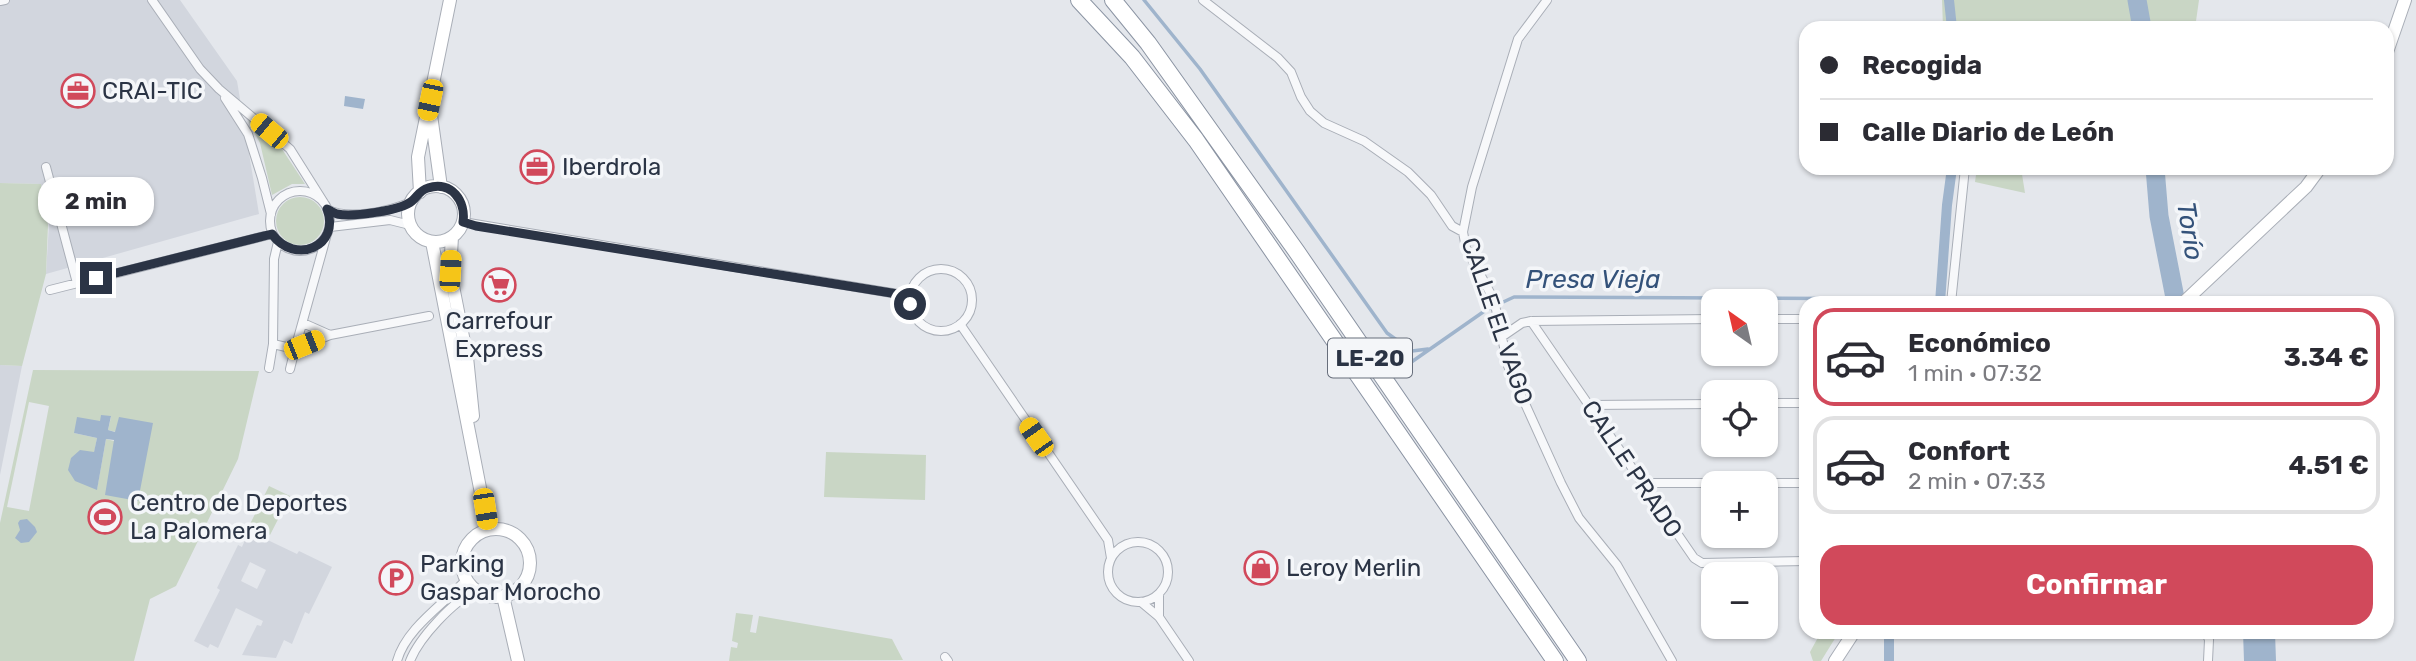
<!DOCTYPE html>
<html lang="es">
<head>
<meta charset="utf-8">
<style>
	body { margin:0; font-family:Rubik,sans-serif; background:#f2f2f3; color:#2b2b33; height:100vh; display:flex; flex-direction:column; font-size:26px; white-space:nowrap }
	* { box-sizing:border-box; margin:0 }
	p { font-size:23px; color:#7c7c81 }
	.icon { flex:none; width:38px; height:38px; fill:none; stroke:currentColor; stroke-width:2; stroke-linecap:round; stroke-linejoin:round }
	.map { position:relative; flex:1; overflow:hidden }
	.drawer { position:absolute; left:1799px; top:296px; width:595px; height:343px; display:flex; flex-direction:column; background:#fff; border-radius:21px; box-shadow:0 2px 5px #0004 }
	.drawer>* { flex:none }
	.top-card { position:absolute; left:1799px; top:21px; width:595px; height:154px; border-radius:21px; box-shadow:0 2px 5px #0004; display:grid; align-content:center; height:154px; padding:0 21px; background:#fff }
	.needle { width:46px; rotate:326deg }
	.buttons { position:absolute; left:1701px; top:289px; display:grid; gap:14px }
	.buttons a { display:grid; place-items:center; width:77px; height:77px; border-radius:14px; background:#fff; box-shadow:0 2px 5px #0004; font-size:35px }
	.end { position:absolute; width:32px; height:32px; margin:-16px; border:9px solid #2b3445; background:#fff; box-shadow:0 0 0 4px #fff }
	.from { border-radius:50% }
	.bubble { position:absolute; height:49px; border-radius:21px; background:#fff; box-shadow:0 2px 5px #0004; font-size:23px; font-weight:700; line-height:49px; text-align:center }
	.car { position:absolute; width:21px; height:42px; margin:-21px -10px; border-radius:9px; box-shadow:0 0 5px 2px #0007; background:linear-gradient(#f5c518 24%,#345 0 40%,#f5c518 0 76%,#345 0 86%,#f5c518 0) }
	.top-card b { display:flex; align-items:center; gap:24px; height:66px; font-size:26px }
	.top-card b+b { border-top:2px solid #e1e1e2 }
	.top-card i { width:18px; height:18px; background:#2b2b33 }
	ul { padding:12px 0 0; list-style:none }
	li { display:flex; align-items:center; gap:21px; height:98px; margin:0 14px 10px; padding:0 7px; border:4px solid #e1e1e2; border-radius:21px }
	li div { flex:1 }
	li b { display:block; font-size:26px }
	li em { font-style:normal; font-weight:700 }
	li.active { border-color:#d1495b }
	li>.icon { width:63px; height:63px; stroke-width:1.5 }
	.action { display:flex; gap:14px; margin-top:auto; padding:14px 21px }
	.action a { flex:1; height:80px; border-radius:21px; background:#d1495b; color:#fff; font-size:28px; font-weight:700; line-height:80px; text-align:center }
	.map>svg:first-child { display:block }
	.built { fill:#d2d6de; fill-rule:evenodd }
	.green { fill:#c9d6c5; fill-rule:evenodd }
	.water { fill:#9fb4cc }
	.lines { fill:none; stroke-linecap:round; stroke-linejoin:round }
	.stream { stroke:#9fb4cc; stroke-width:3.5 }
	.canal { stroke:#9fb4cc; stroke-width:10 }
	.river { stroke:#9fb4cc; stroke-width:19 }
	.street-casing { stroke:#a9aeb7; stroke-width:10 }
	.secondary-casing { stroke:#a9aeb7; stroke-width:14 }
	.highway-casing { stroke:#8b94a3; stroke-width:18 }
	.street { stroke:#f7f8fa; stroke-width:8 }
	.secondary { stroke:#fff; stroke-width:12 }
	.highway { stroke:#fff; stroke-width:16 }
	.route { stroke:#2b3445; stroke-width:9 }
	.labels { text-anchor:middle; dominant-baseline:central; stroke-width:7; stroke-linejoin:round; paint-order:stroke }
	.shield { fill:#f4f6f9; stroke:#676e7b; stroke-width:2 }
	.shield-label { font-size:23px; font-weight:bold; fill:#2b3445 }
	.poi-label { font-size:24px; fill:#2b3445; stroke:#f4f6f9; text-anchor:start }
	.street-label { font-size:24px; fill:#2b3445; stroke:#f4f6f9 }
	.water-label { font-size:26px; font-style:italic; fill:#34527a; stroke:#f4f6f9 }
</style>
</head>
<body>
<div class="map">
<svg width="2416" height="661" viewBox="0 0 2416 661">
	<rect width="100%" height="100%" fill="#e4e7ec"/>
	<path class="built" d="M0 0H180L237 81 259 214 46 274 49 224 41 184 0 183Z
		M0 365 22 366 0 475Z
		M253 533 297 554 299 551 332 567 309 614 305 612 292 644 284 640 276 658 242 655 257 625 261 626 263 621 236 608 218 648 210 644 208 648 194 641 220 590 217 588 238 545 242 547 245 540 248 542ZM250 562 266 570 257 589 241 581Z"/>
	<path class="green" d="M1942 0H2199L2195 28H1943Z
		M248 120 280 146 305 184H292L272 195 260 143Z
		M1990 168H2021L2025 193 1975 182 1976 175 1985 174Z
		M0 183 41 184 48 225 46 274 22 366 0 365Z
		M276 221a24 24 0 1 1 48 0a24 24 0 1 1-48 0Z
		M33 370 259 371 238 459 176 586 150 599 134 661H0V523ZM29 402 49 406 29 511 7 507ZM111 417 108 430 116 432 114 441 106 439 97 489 88 484 97 438 74 433Z
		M826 452 926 455 925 500 824 497Z
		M269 486 290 496 270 535 250 524Z
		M736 613 753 615 750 632 756 633 759 616 892 639 903 660 729 661 731 647 737 648 738 643 732 641Z
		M1821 632H1839L1821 661H1813L1810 652Z"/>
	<path class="water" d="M345 96 365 99 363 109 344 106Z
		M101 415 111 416 108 430 115 432 119 417 153 423 138 501 105 495 114 440 106 439 97 490 75 481 68 470 71 458 80 450 94 452 97 438 74 433 77 417 100 421Z
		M27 519 35 527 37 532 29 542 21 543 15 538 20 530 18 523 20 520Z
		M2243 632H2275L2276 661H2244Z"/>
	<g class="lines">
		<path class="stream" d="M1144 0 1200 69 1387 333 1412 351 1428 349
			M1959 299 2010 303
			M2175 303 2176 302
			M1400 370 1486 310 1514 297 1938 299"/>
		<path class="canal" d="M1949 0 1952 28
			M1940 303 1947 205 1952 168
			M1889 635V661"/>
		<path class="river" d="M2137 0 2142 28
			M2155 168 2159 216 2176 303"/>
		<defs>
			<path id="street" d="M152 0 200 69 219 89 290 149 324 203
				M1203 0 1278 58 1291 72 1301 97 1310 111 1324 123 1364 141 1408 172 1431 195 1452 226 1463 232
				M1547 0 1518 39 1472 187 1463 232 1466 248 1494 300 1508 366 1561 483 1579 518 1617 565 1672 661
				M0 1 5 0
				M225 98 248 134 262 178 271 214
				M46 167 77 283
				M270 221a30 30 0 1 1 60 0a30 30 0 1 1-60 0Z
				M327 209C348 221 390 211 411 202
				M463 222 910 296
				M330 227 390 220 410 225
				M278 242 274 259 273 344 295 349 327 234
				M910 300a31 31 0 1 1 62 0a31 31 0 1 1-62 0Z
				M50 290 272 234
				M1951 303 1965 168
				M1766 319H1806
				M1531 321 1694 558 1702 563 1806 561
				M303 323 330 335
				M960 324 1108 540 1111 558
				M1503 336 1522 323 1531 321 1713 319
				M269 368 273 344
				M290 369 295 349 330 335 429 316
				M1766 403H1806
				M1589 405 1713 404
				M1642 483H1713
				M1766 483H1806
				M1108 572a30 30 0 1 1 60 0a30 30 0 1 1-60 0Z
				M1141 602 1159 617 1189 661
				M1159 617V594
				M2206 632 2209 640 2208 661
				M945 657 948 661
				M397 661C406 628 444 604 466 580
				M410 661C419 638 453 601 476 591"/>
			<path id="secondary" d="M2387 52 2405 0
				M431 115 441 187
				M408 214a28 28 0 1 1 56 0a28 28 0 1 1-56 0Z
				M420 192 418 157 450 0
				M452 237 450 271 467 357 473 416
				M432 242 488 529
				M2183 303 2306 187 2320 168
				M462 563a34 34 0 1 1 68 0a34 34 0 1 1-68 0Z
				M503 596 518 661
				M1835 661 1854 632"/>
			<path id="highway" d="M1079 0 1132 57 1196 140 1555 661
				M1113 0 1148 43 1297 252 1578 661"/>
		</defs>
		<use href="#street" class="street-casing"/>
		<use href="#secondary" class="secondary-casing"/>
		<use href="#highway" class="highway-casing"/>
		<use href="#street" class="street"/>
		<use href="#secondary" class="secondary"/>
		<use href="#highway" class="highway"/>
	</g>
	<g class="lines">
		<path class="route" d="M96 278 272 234C295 266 341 246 327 209 329 210 336 214 337 214 352 217 400 211 412 201 418 196 420 190 428 188 452 180 466 202 463 222L476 226 910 296V304"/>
	</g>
	<defs>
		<symbol id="office-ring" viewBox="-11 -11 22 22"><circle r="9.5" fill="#f4f6f9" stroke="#d1495b" stroke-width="1.5"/><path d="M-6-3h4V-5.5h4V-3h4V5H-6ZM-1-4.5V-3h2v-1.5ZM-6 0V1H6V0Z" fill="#d1495b"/></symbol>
		<symbol id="supermarket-ring" viewBox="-11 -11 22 22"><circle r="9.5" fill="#f4f6f9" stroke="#d1495b" stroke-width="1.5"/><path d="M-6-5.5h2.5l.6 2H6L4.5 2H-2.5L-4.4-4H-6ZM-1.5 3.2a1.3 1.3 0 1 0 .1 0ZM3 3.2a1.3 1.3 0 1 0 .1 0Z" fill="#d1495b"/></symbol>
		<symbol id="stadium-ring" viewBox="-11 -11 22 22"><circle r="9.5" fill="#f4f6f9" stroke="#d1495b" stroke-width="1.5"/><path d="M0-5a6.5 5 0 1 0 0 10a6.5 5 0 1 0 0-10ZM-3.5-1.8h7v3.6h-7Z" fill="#d1495b"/></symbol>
		<symbol id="shop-ring" viewBox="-11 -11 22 22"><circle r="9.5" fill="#f4f6f9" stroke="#d1495b" stroke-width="1.5"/><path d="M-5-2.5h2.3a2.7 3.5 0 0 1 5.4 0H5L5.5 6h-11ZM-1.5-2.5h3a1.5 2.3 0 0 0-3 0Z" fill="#d1495b"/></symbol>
		<symbol id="parking-ring" viewBox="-11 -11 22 22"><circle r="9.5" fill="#f4f6f9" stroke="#d1495b" stroke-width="1.5"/><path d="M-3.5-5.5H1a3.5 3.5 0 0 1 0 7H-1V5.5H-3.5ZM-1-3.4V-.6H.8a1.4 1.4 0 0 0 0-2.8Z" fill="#d1495b"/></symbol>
	</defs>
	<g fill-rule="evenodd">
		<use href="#office-ring" x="59" y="72" width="38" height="38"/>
		<use href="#office-ring" x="518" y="148" width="38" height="38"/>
		<use href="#supermarket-ring" x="480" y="266" width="38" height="38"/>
		<use href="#stadium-ring" x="86" y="498" width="38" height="38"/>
		<use href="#shop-ring" x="1242" y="549" width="38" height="38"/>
		<use href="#parking-ring" x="377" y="559" width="38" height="38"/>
	</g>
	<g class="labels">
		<rect class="shield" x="1328" y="338.5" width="84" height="39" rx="5"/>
		<g class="shield-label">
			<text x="1370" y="358">LE-20</text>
		</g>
		<g class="poi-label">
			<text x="102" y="91">CRAI-TIC</text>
			<text x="562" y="167">Iberdrola</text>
			<text x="499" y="321" text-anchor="middle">Carrefour<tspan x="499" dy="28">Express</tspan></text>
			<text x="130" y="503">Centro de Deportes<tspan x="130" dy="28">La Palomera</tspan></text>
			<text x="420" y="564">Parking<tspan x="420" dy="28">Gaspar Morocho</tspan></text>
			<text x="1286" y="568">Leroy Merlin</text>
		</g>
		<g class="street-label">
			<text transform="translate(1497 321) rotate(71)">CALLE EL VAGO</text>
			<text transform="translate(1632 469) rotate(56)">CALLE PRADO</text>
		</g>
		<g class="water-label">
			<text transform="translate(2190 231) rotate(81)">Torío</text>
			<text x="1593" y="279">Presa Vieja</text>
		</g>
	</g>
</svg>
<div class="buttons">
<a><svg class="needle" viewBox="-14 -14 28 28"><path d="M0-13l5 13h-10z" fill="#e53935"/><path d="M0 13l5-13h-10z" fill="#7c7c81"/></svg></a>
<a><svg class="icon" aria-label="locate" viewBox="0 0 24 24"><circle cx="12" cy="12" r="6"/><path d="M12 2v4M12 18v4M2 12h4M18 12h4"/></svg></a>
<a>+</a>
<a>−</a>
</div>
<i class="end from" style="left:910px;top:304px"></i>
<i class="end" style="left:96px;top:278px"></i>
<div class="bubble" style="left:38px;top:177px;width:116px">2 min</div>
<i class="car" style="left:430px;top:100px;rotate:192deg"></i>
<i class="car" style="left:269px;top:131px;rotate:310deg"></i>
<i class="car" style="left:450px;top:271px;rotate:3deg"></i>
<i class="car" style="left:304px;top:345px;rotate:68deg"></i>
<i class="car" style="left:1036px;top:437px;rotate:325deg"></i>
<i class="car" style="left:485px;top:509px;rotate:171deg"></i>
<div class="top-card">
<b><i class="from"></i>Recogida</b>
<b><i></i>Calle Diario de León</b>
</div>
<section class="drawer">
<ul>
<li class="active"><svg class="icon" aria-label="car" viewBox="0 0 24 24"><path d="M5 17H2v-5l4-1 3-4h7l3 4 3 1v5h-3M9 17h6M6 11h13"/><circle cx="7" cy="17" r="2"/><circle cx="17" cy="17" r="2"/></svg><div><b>Económico</b><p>1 min · 07:32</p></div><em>3.34 €</em></li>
<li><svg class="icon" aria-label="car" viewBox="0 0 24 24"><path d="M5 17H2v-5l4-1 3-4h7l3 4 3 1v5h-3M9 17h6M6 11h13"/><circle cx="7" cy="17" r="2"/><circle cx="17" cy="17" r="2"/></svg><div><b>Confort</b><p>2 min · 07:33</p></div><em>4.51 €</em></li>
</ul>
<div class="action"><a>Confirmar</a></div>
</section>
</div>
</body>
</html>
